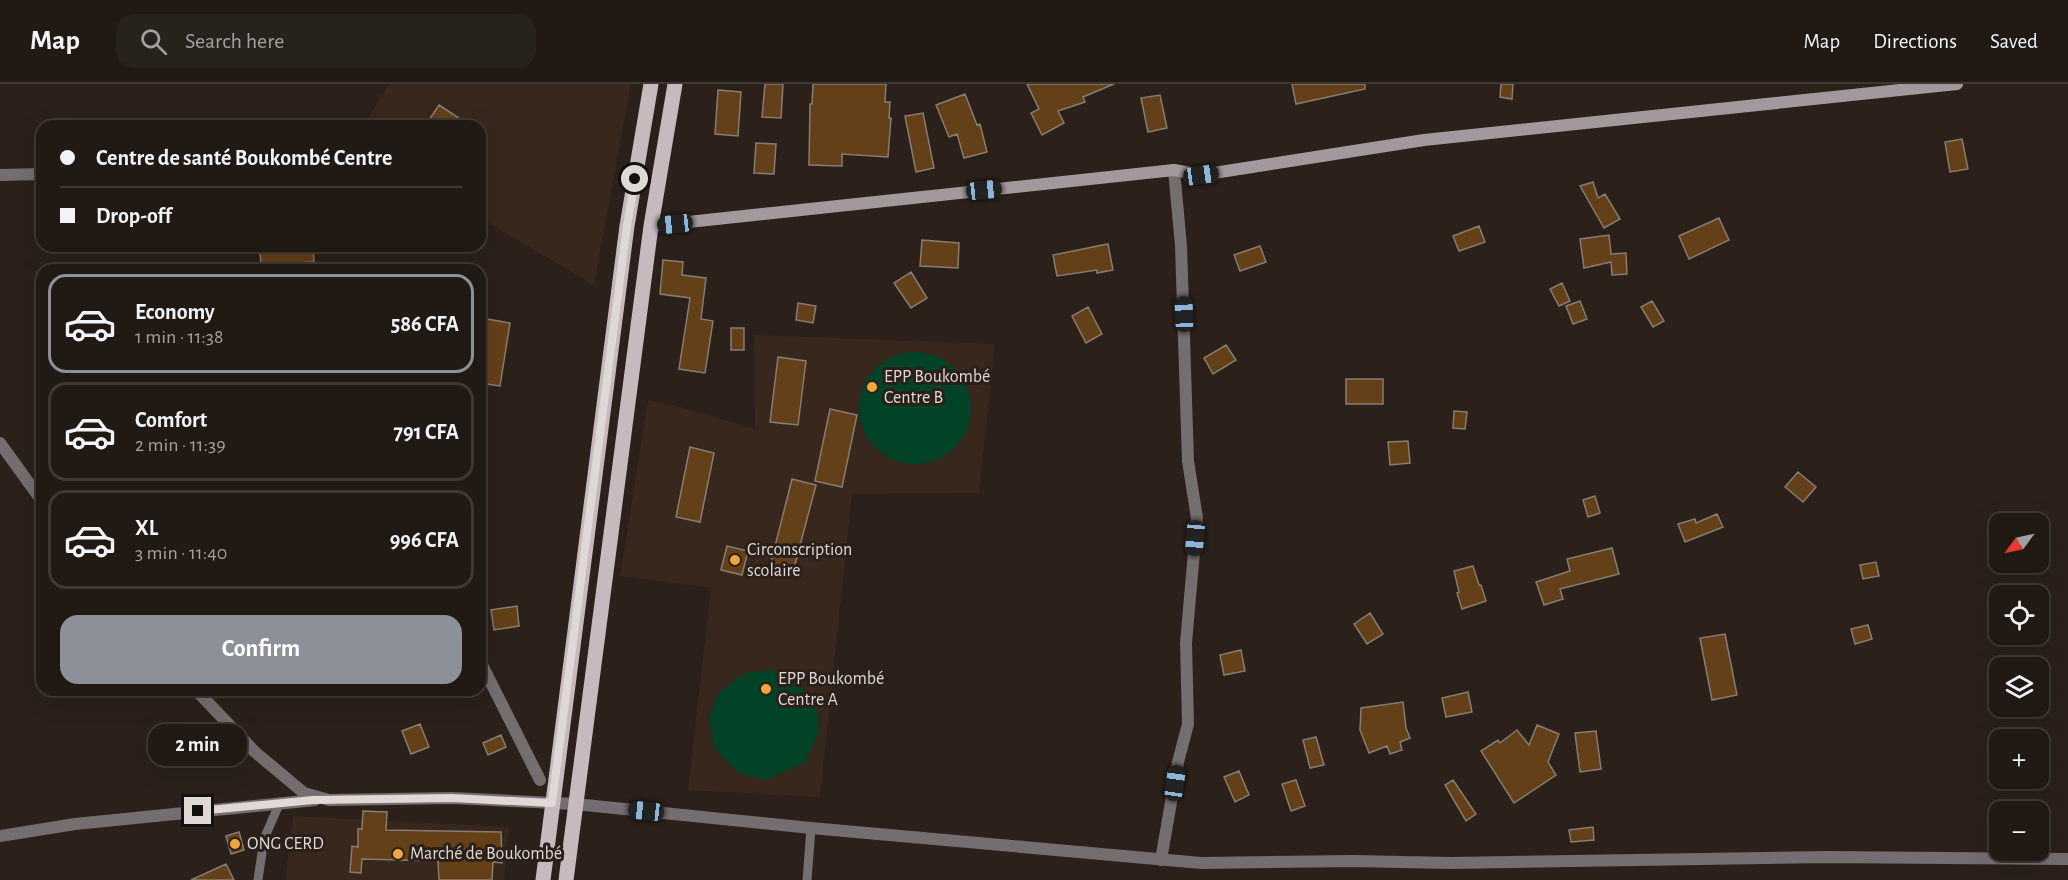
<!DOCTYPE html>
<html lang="en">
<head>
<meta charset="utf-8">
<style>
	body { margin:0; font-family:"Alegreya Sans",sans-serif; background:#28221d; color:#f1f3f6; height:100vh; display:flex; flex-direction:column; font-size:22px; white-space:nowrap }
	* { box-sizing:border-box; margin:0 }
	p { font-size:20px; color:#a2a0a0 }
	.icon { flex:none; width:33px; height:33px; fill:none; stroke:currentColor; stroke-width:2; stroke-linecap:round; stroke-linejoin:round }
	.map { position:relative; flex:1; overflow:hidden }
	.panel { position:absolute; left:36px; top:180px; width:450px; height:432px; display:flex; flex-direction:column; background:#201914; border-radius:18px; box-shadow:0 6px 24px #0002,0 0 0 2px #3d3834 }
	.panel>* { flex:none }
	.top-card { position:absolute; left:36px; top:36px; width:450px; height:132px; border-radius:18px; box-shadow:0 6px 24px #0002,0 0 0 2px #3d3834; display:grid; align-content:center; height:132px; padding:0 24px; background:#201914 }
	.needle { width:39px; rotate:237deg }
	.buttons { position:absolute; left:1989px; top:429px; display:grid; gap:12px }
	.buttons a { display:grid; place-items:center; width:60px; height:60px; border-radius:12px; background:#201914; box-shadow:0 6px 24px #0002,0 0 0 2px #3d3834; font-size:30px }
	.end { position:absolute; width:27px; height:27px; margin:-14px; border:8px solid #dfd8d4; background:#111; box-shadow:0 0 0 3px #111 }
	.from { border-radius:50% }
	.bubble { position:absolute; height:42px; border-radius:18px; background:#201914; box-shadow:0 6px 24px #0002,0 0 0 2px #3d3834; font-size:20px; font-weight:700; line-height:42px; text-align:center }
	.car { position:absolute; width:18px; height:36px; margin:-18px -9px; border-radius:8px; box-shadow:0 0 4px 2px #0007; background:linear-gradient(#222 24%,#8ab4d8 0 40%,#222 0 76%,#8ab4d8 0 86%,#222 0) }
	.top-card b { display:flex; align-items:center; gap:21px; height:57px; font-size:22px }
	.top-card b+b { border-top:2px solid #3d3834 }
	.top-card i { width:15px; height:15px; background:#f1f3f6 }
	ul { padding:10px 0 0; list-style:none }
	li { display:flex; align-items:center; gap:18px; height:99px; margin:0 12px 9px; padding:0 12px; border:3px solid #3d3834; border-radius:18px }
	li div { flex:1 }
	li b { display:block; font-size:22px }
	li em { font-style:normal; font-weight:700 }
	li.on { border-color:#8c9099 }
	li>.icon { width:54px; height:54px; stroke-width:1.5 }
	.cta { display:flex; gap:12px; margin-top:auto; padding:12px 24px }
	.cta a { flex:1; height:69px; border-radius:18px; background:#8c9099; color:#fff; font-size:24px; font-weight:700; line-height:69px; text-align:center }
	header { display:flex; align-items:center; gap:36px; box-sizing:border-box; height:84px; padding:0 30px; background:#201914; border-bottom:2px solid #3d3834 }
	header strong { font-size:28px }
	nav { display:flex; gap:33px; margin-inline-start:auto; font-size:21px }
	.search { width:420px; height:54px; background:#28221d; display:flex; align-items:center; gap:15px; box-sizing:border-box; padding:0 21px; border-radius:18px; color:#a2a0a0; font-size:22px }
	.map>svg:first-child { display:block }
	.built { fill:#37271d }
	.green { fill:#024227 }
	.building { fill:#644019; stroke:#877c73; stroke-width:1.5 }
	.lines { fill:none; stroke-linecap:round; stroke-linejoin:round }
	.lane { stroke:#746e71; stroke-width:9 }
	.street { stroke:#746e71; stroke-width:12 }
	.secondary { stroke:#a3999d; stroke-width:12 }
	.primary { stroke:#c7babf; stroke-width:15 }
	.route { stroke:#dfd8d4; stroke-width:8 }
	.poi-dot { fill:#f0a63e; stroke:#2b211a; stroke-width:2 }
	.labels { text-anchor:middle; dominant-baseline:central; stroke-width:6; stroke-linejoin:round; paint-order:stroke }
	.poi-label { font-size:18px; fill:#dfd8d4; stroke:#2b211a; text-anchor:start }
</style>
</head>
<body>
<header>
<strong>Map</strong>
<div class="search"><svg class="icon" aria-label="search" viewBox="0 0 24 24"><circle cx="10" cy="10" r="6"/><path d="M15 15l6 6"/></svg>Search here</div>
<nav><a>Map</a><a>Directions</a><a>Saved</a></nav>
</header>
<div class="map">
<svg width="2068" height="796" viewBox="0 0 2068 796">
	<rect width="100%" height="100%" fill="#2b211a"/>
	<path class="built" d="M389 0H631L594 201 480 134V42H363Z
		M754 251 995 260 979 409 852 410 820 713 688 706 711 504 620 492 648 316 677 322 755 345Z
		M293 732 509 743 504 796H285Z"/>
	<path class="green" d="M859 324a56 56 0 1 1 112 0a56 56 0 1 1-112 0Z
		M775 586 797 596 818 629 819 648 805 678 766 696 738 689 714 664 709 631 720 607 745 589Z"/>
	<path class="building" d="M765 0H783L781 34 762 33Z
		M813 0H886L885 18H890L889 34H891L888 73 842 70V82L809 81 810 20H812Z
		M1027 0H1114L1083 13 1085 18 1058 27 1064 39 1042 51 1031 29 1039 25Z
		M1292 0H1365V5L1296 20Z
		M1501 0H1513L1512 15 1500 13Z
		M718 6 741 8 738 52 715 50Z
		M965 10 977 41 980 40 987 68 964 74 957 50 949 53 936 21Z
		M1160 11 1167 44 1148 48 1141 14Z
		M439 21 471 42H425Z
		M923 29 934 84 916 88 905 32Z
		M1962 55 1968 85 1950 88 1945 58Z
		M756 59 776 60 774 90 754 89Z
		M1593 98 1598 114 1605 110 1620 135 1604 144 1580 102Z
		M1719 134 1729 156 1689 175 1679 152Z
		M1479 142 1485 158 1459 167 1453 152Z
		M1609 151 1611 170 1626 169 1627 190 1612 191 1611 178 1584 184 1580 155Z
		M922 156 959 159 958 184 920 182Z
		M1108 160 1113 186 1097 189V186L1057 192 1053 171Z
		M270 162H313L314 178 298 179 299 186H262L259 163Z
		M1260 162 1266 178 1240 187 1234 171Z
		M663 176 683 178 682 191 706 194 701 235 713 237 705 289 679 285 690 214 660 210Z
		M911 188 927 214 911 224 894 199Z
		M1562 199 1570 217 1559 222 1550 205Z
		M1580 217 1587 235 1573 240 1566 222Z
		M1652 217 1664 237 1653 243 1641 223Z
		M798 219 816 222 813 239 796 236Z
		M1088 223 1102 250 1086 259 1072 232Z
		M482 234 510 239 500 302 480 299V249Z
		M731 244H744V266H731Z
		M1226 261 1236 276 1213 290 1204 274Z
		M778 273 806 277 798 341 770 338Z
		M1346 295H1383V320H1346Z
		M830 325 857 331 842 403 815 397Z
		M1454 327 1467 328 1465 345 1453 344Z
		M1408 357 1410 379 1390 381 1388 358Z
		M690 363 714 369 700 438 676 433Z
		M1798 388 1816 403 1803 418 1785 403Z
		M792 395 816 401 793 488 770 482Z
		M1595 412 1600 429 1588 433 1583 416Z
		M1717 430 1723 443 1685 458 1678 440 1695 435 1696 439Z
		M727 462 748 467 742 491 721 486Z
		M1612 464 1619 490 1560 505 1563 515 1544 521 1536 498 1570 487 1567 475Z
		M1876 478 1879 492 1863 495 1860 481Z
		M1473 482 1479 501H1481L1486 517 1462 525 1457 509 1459 508 1454 487Z
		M517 522 519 542 494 546 491 526Z
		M1370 529 1383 550 1367 560 1354 540Z
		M1868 541 1872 555 1855 560 1851 545Z
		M1725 550 1737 611 1712 616 1700 554Z
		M1241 566 1245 587 1224 591 1220 571Z
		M1468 608 1472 628 1446 633 1442 614Z
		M1403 618 1406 644 1410 654 1400 658 1402 666 1390 670 1387 662 1369 669 1360 646 1361 624Z
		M420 640 429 663 411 670 402 647Z
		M1537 641 1559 650 1548 678 1556 691 1514 719 1481 667 1498 656 1500 659 1517 646 1529 661Z
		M1596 647 1601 685 1580 688 1575 649Z
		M501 651 506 663 488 671 483 659Z
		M1316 653 1324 681 1310 684 1303 656Z
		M1239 687 1249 711 1235 718 1224 693Z
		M1296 696 1305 722 1291 727 1282 700Z
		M1453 696 1476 730 1466 737 1445 701Z
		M363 727 387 728 386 746 501 748 502 779 493 778 492 796H439L438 777 362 775 361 789 350 788 352 762 358 763V745H362Z
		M1593 743 1594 756 1571 758 1569 746Z
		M239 748 244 766 231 770 226 752Z
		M226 780 234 796H191Z"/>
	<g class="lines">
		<path class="lane" d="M258 796 264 755 280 718
			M807 796 811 744"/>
		<path class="street" d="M0 91 42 90
			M0 359 42 417
			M480 577 540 696
			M196 606 255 668 304 709 329 716 452 714 575 720 811 744 1201 779 1353 777 1451 779 1827 773 2068 775
			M0 752 75 740 315 716
			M1161 776 1178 678 1188 640 1186 559 1197 434 1188 377 1181 162 1174 86"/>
		<path class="secondary" d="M651 142 1174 86 1201 91 1424 56 1957 0"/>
		<path class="primary" d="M543 796 627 142 651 0
			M566 796 651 142 675 0"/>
	</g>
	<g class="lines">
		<path class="route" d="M198 727 313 716 452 714 552 719 627 142 635 95"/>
	</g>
	<g class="poi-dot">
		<circle cx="872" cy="303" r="6"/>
		<circle cx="735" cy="476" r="6"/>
		<circle cx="766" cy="605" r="6"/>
		<circle cx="235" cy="760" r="6"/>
		<circle cx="398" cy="770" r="6"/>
	</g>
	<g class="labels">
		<g class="poi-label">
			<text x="884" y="293">EPP Boukombé<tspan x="884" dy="21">Centre B</tspan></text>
			<text x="747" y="466">Circonscription<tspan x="747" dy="21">scolaire</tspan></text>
			<text x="778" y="595">EPP Boukombé<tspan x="778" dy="21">Centre A</tspan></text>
			<text x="247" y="760">ONG CERD</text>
			<text x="410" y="770">Marché de Boukombé</text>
		</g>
	</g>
</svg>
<div class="buttons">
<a><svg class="needle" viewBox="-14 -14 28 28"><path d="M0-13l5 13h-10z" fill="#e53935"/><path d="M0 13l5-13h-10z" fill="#a2a0a0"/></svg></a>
<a><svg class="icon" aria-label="locate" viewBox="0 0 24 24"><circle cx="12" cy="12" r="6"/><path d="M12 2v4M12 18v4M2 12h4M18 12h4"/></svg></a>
<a><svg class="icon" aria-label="layers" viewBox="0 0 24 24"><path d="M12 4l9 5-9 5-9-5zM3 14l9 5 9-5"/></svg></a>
<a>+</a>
<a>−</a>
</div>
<i class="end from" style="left:635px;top:95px"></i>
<i class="end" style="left:198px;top:727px"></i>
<div class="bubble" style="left:148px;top:640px;width:99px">2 min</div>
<i class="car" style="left:1201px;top:91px;rotate:82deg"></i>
<i class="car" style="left:984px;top:106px;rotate:84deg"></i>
<i class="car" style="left:675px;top:140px;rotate:264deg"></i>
<i class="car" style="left:1184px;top:230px;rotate:358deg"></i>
<i class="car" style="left:1195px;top:454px;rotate:185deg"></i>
<i class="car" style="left:1175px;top:699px;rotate:8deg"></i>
<i class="car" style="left:646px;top:727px;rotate:276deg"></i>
<div class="top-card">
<b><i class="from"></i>Centre de santé Boukombé Centre</b>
<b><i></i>Drop-off</b>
</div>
<section class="panel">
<ul>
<li class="on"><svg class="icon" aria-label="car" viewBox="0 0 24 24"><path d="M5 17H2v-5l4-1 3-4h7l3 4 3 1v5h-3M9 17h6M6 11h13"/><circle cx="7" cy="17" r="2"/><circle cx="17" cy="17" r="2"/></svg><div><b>Economy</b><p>1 min · 11:38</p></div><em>586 CFA</em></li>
<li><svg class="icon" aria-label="car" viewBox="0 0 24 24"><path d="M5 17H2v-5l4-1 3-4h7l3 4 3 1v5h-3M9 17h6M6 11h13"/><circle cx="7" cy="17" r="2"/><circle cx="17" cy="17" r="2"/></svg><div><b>Comfort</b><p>2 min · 11:39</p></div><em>791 CFA</em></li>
<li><svg class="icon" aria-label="car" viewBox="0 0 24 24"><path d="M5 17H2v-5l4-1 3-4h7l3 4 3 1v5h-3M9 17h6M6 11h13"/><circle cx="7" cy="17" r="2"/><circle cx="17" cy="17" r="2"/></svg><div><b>XL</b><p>3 min · 11:40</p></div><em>996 CFA</em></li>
</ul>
<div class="cta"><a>Confirm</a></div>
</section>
</div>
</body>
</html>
